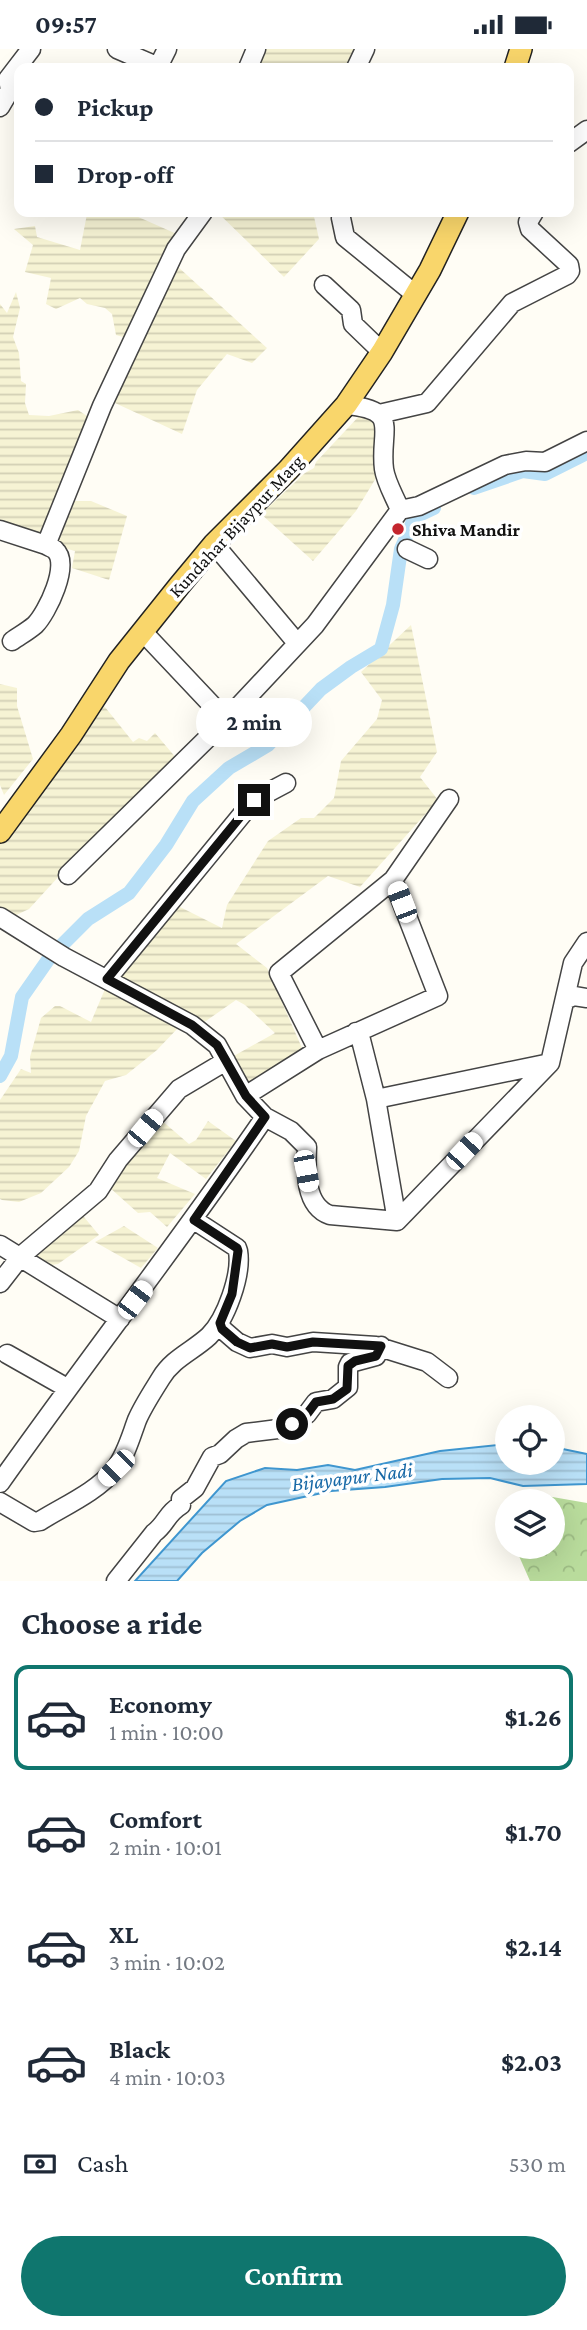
<!DOCTYPE html>
<html lang="en">
<head>
<meta charset="utf-8">
<style>
	body { margin:0; font-family:"Crimson Pro",serif; background:#f2f2f3; color:#1f2937; height:100vh; display:flex; flex-direction:column; font-size:26px; white-space:nowrap }
	* { box-sizing:border-box; margin:0 }
	p { font-size:23px; color:#747a83 }
	.icon { flex:none; width:38px; height:38px; fill:none; stroke:currentColor; stroke-width:2; stroke-linecap:round; stroke-linejoin:round }
	.map { position:relative; height:1532px; overflow:hidden }
	.panel { display:flex; flex-direction:column; background:#fff; flex:1 }
	.panel>* { flex:none }
	.top-card { position:absolute; left:14px; top:14px; width:560px; height:154px; border-radius:14px; box-shadow:0 7px 28px #0002; display:grid; align-content:center; height:154px; padding:0 21px; background:#fff }
	.tools { position:absolute; left:495px; top:1356px; display:grid; gap:14px }
	.tools a { display:grid; place-items:center; width:70px; height:70px; border-radius:50%; background:#fff; box-shadow:0 7px 28px #0002; font-size:35px }
	.end { position:absolute; width:32px; height:32px; margin:-16px; border:9px solid #111; background:#fff; box-shadow:0 0 0 4px #fff }
	.from { border-radius:50% }
	.bubble { position:absolute; height:49px; border-radius:24px; background:#fff; box-shadow:0 7px 28px #0002; font-size:23px; font-weight:700; line-height:49px; text-align:center }
	.car { position:absolute; width:21px; height:42px; margin:-21px -10px; border-radius:9px; box-shadow:0 0 5px 2px #0007; background:linear-gradient(#fff 24%,#345 0 40%,#fff 0 76%,#345 0 86%,#fff 0) }
	.top-card b { display:flex; align-items:center; gap:24px; height:66px; font-size:26px }
	.top-card b+b { border-top:2px solid #e0e1e3 }
	.top-card i { width:18px; height:18px; background:#1f2937 }
	ul { padding:0; list-style:none }
	li { display:flex; align-items:center; gap:21px; height:105px; margin:0 14px 10px; padding:0 7px; border:4px solid transparent; border-radius:14px }
	li div { flex:1 }
	li b { display:block; font-size:26px }
	li em { font-style:normal; font-weight:700 }
	li.current { border-color:#0f766e }
	li>.icon { width:63px; height:63px; stroke-width:1.5 }
	h2 { padding:0 21px; font-size:32px; line-height:84px }
	.pay { display:flex; align-items:center; gap:18px; height:77px; padding:0 21px; font-size:26px }
	.pay p { margin-inline-start:auto }
	.button { display:flex; gap:14px; margin-top:auto; padding:14px 21px }
	.button a { flex:1; height:80px; border-radius:42px; background:#0f766e; color:#fff; font-size:28px; font-weight:700; line-height:80px; text-align:center }
	.status { display:flex; justify-content:space-between; align-items:center; height:49px; padding:0 35px; background:#fff; direction:ltr }
	.status svg { height:19px; fill:currentColor }
	.map>svg:first-child { display:block }
	.farmland { fill:url(#farmland-rules) }
	.forest { fill:url(#forest-crowns) }
	.water { fill:url(#water-rules); stroke:#3f96cf; stroke-width:2 }
	.lines { fill:none; stroke-linecap:round; stroke-linejoin:round }
	.canal { stroke:#b9e0f7; stroke-width:14 }
	.minor-casing { stroke:#444; stroke-width:21 }
	.major-casing { stroke:#222; stroke-width:24 }
	.minor { stroke:#fff; stroke-width:18 }
	.major { stroke:#f9d66b; stroke-width:21 }
	.route { stroke:#111; stroke-width:9 }
	.poi-dot { fill:#c4262e; stroke:#fff; stroke-width:2.5 }
	.labels { text-anchor:middle; dominant-baseline:central; stroke-width:7; stroke-linejoin:round; paint-order:stroke }
	.street-label { font-size:19px; fill:#111; stroke:#fff }
	.poi-label { font-size:19px; font-weight:bold; fill:#111; stroke:#fff; text-anchor:start }
	.water-label { font-size:21px; font-style:italic; fill:#1768a6; stroke:#fff }
</style>
</head>
<body>
<div class="status"><b>09:57</b><svg viewBox="0 0 49 12"><path d="M0 12V9h3v3zM5 12V6h3v6zM10 12V3h3v9zM15 12V0h3v12zM26 1h20v11H26zM47 4h2v5h-2z"/></svg></div>
<div class="map">
<svg width="587" height="1532" viewBox="0 0 587 1532">
	<defs>
		<pattern id="farmland-rules" width="6" height="5" patternUnits="userSpaceOnUse" patternTransform="scale(1.75)"><rect width="6" height="5" fill="#f6f3d4"/><path d="M0 2.5h6" fill="none" stroke="#d2cfb5"/></pattern>
		<pattern id="forest-crowns" width="20" height="18" patternUnits="userSpaceOnUse" patternTransform="scale(1.75)"><rect width="20" height="18" fill="#b9dc9c"/><path d="M2 6a3 3 0 1 1 6 0M12 15a3 3 0 1 1 6 0" fill="none" stroke="#9ebc85"/></pattern>
		<pattern id="water-rules" width="6" height="5" patternUnits="userSpaceOnUse" patternTransform="scale(1.75)"><rect width="6" height="5" fill="#b9e0f7"/><path d="M0 2.5h6" fill="none" stroke="#9ebfd3"/></pattern>
	</defs>
	<rect width="100%" height="100%" fill="#fffdf5"/>
	<path class="farmland" d="M262 0H356L347 19H255Z
		M93 163H127L179 186 123 288 116 286 112 265 105 259 87 255 80 249 56 260 46 255 51 229 25 223 33 196 14 180 35 177 37 188 80 201 87 165Z
		M217 163H313L319 190 284 228Z
		M176 216 267 299 252 314 227 305 197 341 182 385 115 354 133 309Z
		M16 243 20 259 13 288 19 304 21 332 26 335 25 354 29 366 49 367 78 361 87 367V382L64 435 57 445 44 481 35 486 0 474V255L7 264Z
		M361 365 372 369 375 377 376 429 356 462 313 512 261 465 305 424 314 419 316 413Z
		M74 452H91L127 467 109 531 72 519 75 502 57 497Z
		M411 576 437 703 420 728 438 751 360 838 328 827 236 895 267 919 302 999 248 1039 232 1008 275 984 245 956 236 951 203 974 115 929 178 857 222 879 227 856 268 792 301 769H314L334 749 341 712 377 670 382 651 361 623Z
		M0 635 17 639V657L33 710 4 746 0 736Z
		M101 653 133 693 139 689 147 692 155 684 177 710 71 814 29 860 12 868 0 863V792Z
		M105 940 174 975 177 980 157 1001 126 1026 105 1032 86 1067 79 1102 69 1118 41 1144 19 1153 2 1151 0 1150V1051L21 1020 31 1024 30 1008 41 969 55 957H60L91 973Z
		M160 1070 189 1095 196 1091 208 1072 236 1092 206 1130 170 1104 157 1129 195 1145 167 1178 150 1163 138 1164 109 1138Z
		M79 1162 99 1186 58 1215 45 1217 28 1206Z
		M124 1177 158 1199 141 1219 95 1193Z"/>
	<path class="forest" d="M541 1446 587 1454V1532H530L515 1498H553V1452H514L516 1450Z"/>
	<path class="water" d="M507 1395 508 1414H553V1398L587 1405V1435L523 1437 490 1429 442 1430 385 1438 331 1442 267 1456 240 1472 202 1504 177 1532H135L226 1432 265 1419 297 1421 328 1416 355 1421 440 1402Z"/>
	<g class="lines">
		<path class="canal" d="M474 439 523 422 545 425 587 404
			M0 1027 11 1007 22 948 50 908 88 870 129 844 166 796 193 752 229 719 268 696 321 640 351 618 381 600 393 556 401 500 415 468 434 459"/>
		<defs>
			<path id="minor" d="M117 0 161 19
				M158 18 167 0
				M248 19 256 0
				M356 19 365 0
				M0 58 10 41 8 30 31 0
				M569 94 587 81
				M341 169 345 188 416 246
				M324 236 351 261 353 275 382 303
				M346 356C402 361 379 381 384 420 386 434 395 448 400 461
				M379 365 427 354 512 254 567 226 570 222 569 216 530 180 528 173 534 163
				M0 481 46 496 102 357 176 200 203 163
				M214 495 297 594
				M407 500 428 510
				M142 582 226 671
				M12 592C19 587 28 582 35 576 47 564 71 515 55 501 55 500 47 497 46 496
				M68 826 226 671 315 576 400 461 419 457 505 416 526 412 545 413 587 392
				M0 868 64 908 192 976 217 996 245 1047 265 1068 291 1082 307 1098C306 1120 304 1157 330 1166L397 1172
				M107 930 254 751 286 734
				M567 950 574 947 587 949
				M356 983 361 991 376 1050 397 1172
				M318 1001 279 924 393 831 449 750
				M245 1047 318 1001 438 947 393 831
				M376 1050 550 1014
				M397 1172 550 1014 573 914 587 893
				M0 1196 120 1270
				M0 1234 21 1207 98 1142 118 1111 179 1040 226 1012
				M220 1274 222 1280 237 1293 250 1299 272 1295 287 1298 313 1293 376 1297 427 1313 448 1329
				M7 1305 67 1339
				M0 1434C87 1311 180 1192 265 1068
				M0 1453 34 1473 40 1472C64 1457 97 1443 115 1420 126 1406 131 1387 137 1371 143 1357 153 1342 161 1329 173 1309 193 1302 209 1287 226 1270 242 1226 238 1202L237 1199 194 1171
				M116 1532 154 1484C167 1474 166 1465 181 1456V1450L195 1439 212 1408 220 1405 236 1390 246 1384 286 1379 307 1365 316 1353 333 1350 348 1338V1318L350 1314 376 1307 381 1297"/>
			<path id="major" d="M515 19 521 0
				M0 783 71 686 119 612 179 537 214 495 288 421 346 356 382 303 430 221 458 163"/>
		</defs>
		<use href="#minor" class="minor-casing"/>
		<use href="#major" class="major-casing"/>
		<use href="#minor" class="minor"/>
		<use href="#major" class="major"/>
	</g>
	<g class="lines">
		<path class="route" d="M254 751 107 930 192 976 217 996 246 1047 265 1068 194 1171 237 1199 238 1202 232 1245 220 1274 222 1280 237 1293 250 1299 272 1295 287 1298 313 1293 381 1297 376 1307 355 1312 348 1317 347 1340 333 1350 316 1353 307 1365 292 1375"/>
	</g>
	<circle class="poi-dot" cx="398" cy="480" r="7"/>
	<g class="labels">
		<g class="street-label">
			<text transform="translate(236 477) rotate(-47)">Kundahar Bijaypur Marg</text>
		</g>
		<g class="poi-label">
			<text x="412" y="480">Shiva Mandir</text>
		</g>
		<g class="water-label">
			<text transform="translate(352 1428) rotate(-7)">Bijayapur Nadi</text>
		</g>
	</g>
</svg>
<div class="tools">
<a><svg class="icon" aria-label="locate" viewBox="0 0 24 24"><circle cx="12" cy="12" r="6"/><path d="M12 2v4M12 18v4M2 12h4M18 12h4"/></svg></a>
<a><svg class="icon" aria-label="layers" viewBox="0 0 24 24"><path d="M12 4l9 5-9 5-9-5zM3 14l9 5 9-5"/></svg></a>
</div>
<i class="end from" style="left:292px;top:1375px"></i>
<i class="end" style="left:254px;top:751px"></i>
<div class="bubble" style="left:196px;top:649px;width:116px">2 min</div>
<i class="car" style="left:402px;top:853px;rotate:339deg"></i>
<i class="car" style="left:145px;top:1079px;rotate:40deg"></i>
<i class="car" style="left:464px;top:1102px;rotate:43deg"></i>
<i class="car" style="left:306px;top:1122px;rotate:169deg"></i>
<i class="car" style="left:135px;top:1251px;rotate:37deg"></i>
<i class="car" style="left:116px;top:1419px;rotate:225deg"></i>
<div class="top-card">
<b><i class="from"></i>Pickup</b>
<b><i></i>Drop-off</b>
</div>
</div>
<section class="panel">
<h2>Choose a ride</h2>
<ul>
<li class="current"><svg class="icon" aria-label="car" viewBox="0 0 24 24"><path d="M5 17H2v-5l4-1 3-4h7l3 4 3 1v5h-3M9 17h6M6 11h13"/><circle cx="7" cy="17" r="2"/><circle cx="17" cy="17" r="2"/></svg><div><b>Economy</b><p>1 min · 10:00</p></div><em>$1.26</em></li>
<li><svg class="icon" aria-label="car" viewBox="0 0 24 24"><path d="M5 17H2v-5l4-1 3-4h7l3 4 3 1v5h-3M9 17h6M6 11h13"/><circle cx="7" cy="17" r="2"/><circle cx="17" cy="17" r="2"/></svg><div><b>Comfort</b><p>2 min · 10:01</p></div><em>$1.70</em></li>
<li><svg class="icon" aria-label="car" viewBox="0 0 24 24"><path d="M5 17H2v-5l4-1 3-4h7l3 4 3 1v5h-3M9 17h6M6 11h13"/><circle cx="7" cy="17" r="2"/><circle cx="17" cy="17" r="2"/></svg><div><b>XL</b><p>3 min · 10:02</p></div><em>$2.14</em></li>
<li><svg class="icon" aria-label="car" viewBox="0 0 24 24"><path d="M5 17H2v-5l4-1 3-4h7l3 4 3 1v5h-3M9 17h6M6 11h13"/><circle cx="7" cy="17" r="2"/><circle cx="17" cy="17" r="2"/></svg><div><b>Black</b><p>4 min · 10:03</p></div><em>$2.03</em></li>
</ul>
<div class="pay"><svg class="icon" aria-label="cash" viewBox="0 0 24 24"><path d="M3 7h18v10H3z"/><circle cx="12" cy="12" r="2"/></svg>Cash<p>530 m</p></div>
<div class="button"><a>Confirm</a></div>
</section>
</body>
</html>
